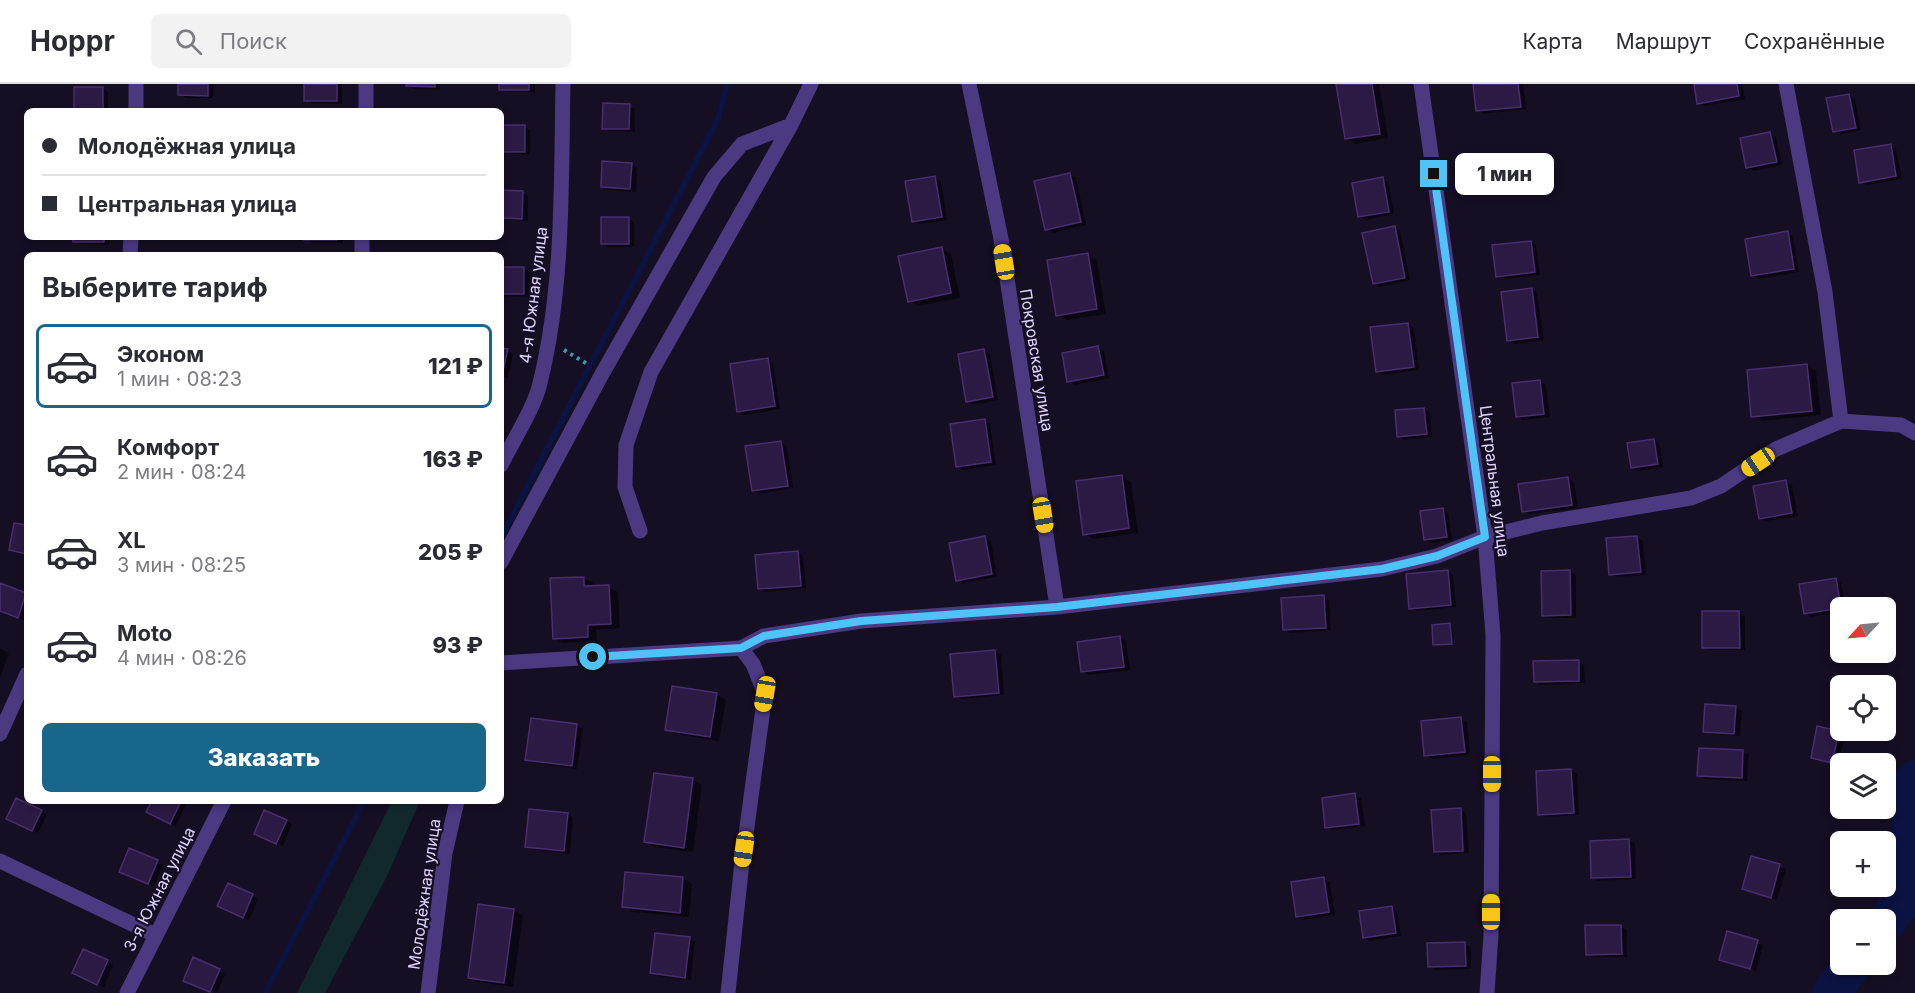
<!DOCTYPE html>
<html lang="ru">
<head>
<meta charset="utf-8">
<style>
	body { margin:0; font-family:Inter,sans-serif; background:#f2f2f3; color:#2b2b33; height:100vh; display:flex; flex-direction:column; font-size:22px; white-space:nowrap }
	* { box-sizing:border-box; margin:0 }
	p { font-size:20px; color:#7c7c81 }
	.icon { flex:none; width:33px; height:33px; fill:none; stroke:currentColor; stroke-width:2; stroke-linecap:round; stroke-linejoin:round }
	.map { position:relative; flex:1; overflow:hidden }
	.details { position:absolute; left:24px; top:168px; width:480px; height:552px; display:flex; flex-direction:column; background:#fff; border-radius:9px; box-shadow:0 3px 9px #0003 }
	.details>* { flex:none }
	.banner { position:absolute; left:24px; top:24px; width:480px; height:132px; border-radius:9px; box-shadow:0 3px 9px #0003; display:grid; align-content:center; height:132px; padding:0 18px; background:#fff }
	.needle { width:39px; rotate:244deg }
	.controls { position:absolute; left:1830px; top:513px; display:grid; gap:12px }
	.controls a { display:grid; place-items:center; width:66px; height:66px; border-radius:9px; background:#fff; box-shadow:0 3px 9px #0003; font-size:30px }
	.end { position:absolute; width:27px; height:27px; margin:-14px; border:8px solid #4fc3f7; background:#111; box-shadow:0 0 0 3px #111 }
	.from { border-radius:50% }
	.bubble { position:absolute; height:42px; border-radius:9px; background:#fff; box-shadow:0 3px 9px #0003; font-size:20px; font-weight:800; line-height:42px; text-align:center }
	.car { position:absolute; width:18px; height:36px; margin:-18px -9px; border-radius:8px; box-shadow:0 0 4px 2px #0007; background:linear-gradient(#f5c518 24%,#345 0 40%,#f5c518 0 76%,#345 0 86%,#f5c518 0) }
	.banner b { display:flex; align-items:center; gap:21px; height:57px; font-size:22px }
	.banner b+b { border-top:2px solid #e1e1e2 }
	.banner i { width:15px; height:15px; background:#2b2b33 }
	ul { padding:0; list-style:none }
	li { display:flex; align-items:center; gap:18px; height:84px; margin:0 12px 9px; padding:0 6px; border:3px solid transparent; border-radius:9px }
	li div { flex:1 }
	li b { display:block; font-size:22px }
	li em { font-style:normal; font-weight:800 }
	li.current { border-color:#19668d }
	li>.icon { width:54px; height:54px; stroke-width:1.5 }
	h2 { padding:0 18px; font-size:27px; line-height:72px }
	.button { display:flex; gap:12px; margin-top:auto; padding:12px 18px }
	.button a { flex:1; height:69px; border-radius:9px; background:#19668d; color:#fff; font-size:24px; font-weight:800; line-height:69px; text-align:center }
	header { display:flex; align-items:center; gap:36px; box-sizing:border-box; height:84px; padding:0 30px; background:#fff; border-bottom:2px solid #e1e1e2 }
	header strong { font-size:28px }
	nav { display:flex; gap:33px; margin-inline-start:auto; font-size:21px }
	.search { width:420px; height:54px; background:#f2f2f3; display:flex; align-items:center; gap:15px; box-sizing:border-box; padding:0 21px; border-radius:9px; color:#7c7c81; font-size:22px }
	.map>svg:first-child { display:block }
	.green { fill:#11292d }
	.shadow { fill:#0007 }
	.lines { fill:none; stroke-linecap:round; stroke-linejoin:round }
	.stream { stroke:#0a1341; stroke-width:6 }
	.river { stroke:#0a1341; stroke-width:38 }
	.building { fill:#2b1a44; stroke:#482d70; stroke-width:1.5 }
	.path { stroke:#2fa1b4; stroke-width:4; stroke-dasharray:3 4.5; stroke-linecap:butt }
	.minor { stroke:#4b3982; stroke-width:15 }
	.route { stroke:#4fc3f7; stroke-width:8 }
	.labels { text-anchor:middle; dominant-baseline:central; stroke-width:4.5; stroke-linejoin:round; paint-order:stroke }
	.street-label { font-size:16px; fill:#e0d1ff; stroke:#160e23 }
</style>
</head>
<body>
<header>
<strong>Hoppr</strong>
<div class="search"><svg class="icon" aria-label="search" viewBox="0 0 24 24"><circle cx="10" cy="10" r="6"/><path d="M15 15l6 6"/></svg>Поиск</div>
<nav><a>Карта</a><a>Маршрут</a><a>Сохранённые</a></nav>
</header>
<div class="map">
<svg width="1915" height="909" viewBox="0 0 1915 909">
	<rect width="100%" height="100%" fill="#160e23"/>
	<path class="green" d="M392 717H420L387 792 325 909H297Z"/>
	<path class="shadow" d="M180 0H214L213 14H186L180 10Z
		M305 0H342V20L311 19 305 16Z
		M408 0H440V6L414 5Z
		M500 0H535V8H506L500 5Z
		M1337 0H1379L1388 54 1355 60 1346 54Z
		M1474 0H1523L1526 25 1483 30 1477 26Z
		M1695 0H1742L1745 15 1704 22 1698 19Z
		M102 4 108 8V27H75Z
		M1849 11 1855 15 1861 46 1841 50 1835 47Z
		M629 21 635 25V48L609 47 604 44Z
		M501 42H524L530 46V71L501 69Z
		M1770 50 1776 53 1782 81 1754 87 1748 84Z
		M1890 61 1896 65 1902 95 1867 101 1861 98Z
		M1531 73 1537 77 1541 106 1519 109 1513 106Z
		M631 81 637 84 636 108 608 106 602 102Z
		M1070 90 1076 94 1086 141 1053 149 1047 145Z
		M935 94 941 97 947 136 919 140 913 137Z
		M1382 95 1388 98 1394 130 1366 136 1360 132Z
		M501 108 523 109 528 112V137L501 135Z
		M629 135 634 138V163H608L602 159Z
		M1394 144 1400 147 1410 196 1380 203 1374 199Z
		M1788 149 1793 152 1799 188 1759 195 1753 191Z
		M74 153H110L109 161 80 160 74 157Z
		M306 153H343V159H312Z
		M1530 158 1536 161 1540 191 1503 195 1497 192Z
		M942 165 951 170 960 214 918 222 909 217Z
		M1088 171 1097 176 1106 230 1067 236 1058 231Z
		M501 184H524L530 188 529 213 501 212Z
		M1532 205 1537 209 1544 256 1515 260 1509 256Z
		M1408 240 1414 244 1419 286 1383 291 1377 287Z
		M1098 263 1104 267 1109 294 1074 301 1069 297Z
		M501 265 513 270 508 294 501 292Z
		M984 267 990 270 998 316 973 321 968 317Z
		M767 276 773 279 780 325 744 331 739 327Z
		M1807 282 1816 287 1821 331 1762 337 1753 332Z
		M1540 297 1546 301 1550 333 1523 336 1517 332Z
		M1424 325 1430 329 1432 353 1404 356 1399 352Z
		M985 337 990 340 996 381 963 386 958 382Z
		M1654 356 1659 360 1663 383 1638 387 1633 383Z
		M781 358 787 362 793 404 759 410 753 406Z
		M1121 392 1131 398 1138 449 1094 455 1085 450Z
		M1568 395 1574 398 1578 424 1529 430 1523 427Z
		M1786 397 1792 401 1798 432 1766 437 1761 434Z
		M1442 426 1448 429 1452 456 1431 459 1425 455Z
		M1637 453 1643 457 1646 491 1617 493 1611 490Z
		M985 454 991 457 997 493 963 499 957 496Z
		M798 469 803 472 806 504 765 508 760 504Z
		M1447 488 1453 491 1456 523 1417 527 1411 524Z
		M1570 488 1576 491V534H1549L1543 531Z
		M583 494 593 499V503H608L618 508 620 544 596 546 597 557 563 559 554 554Z
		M1835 495 1841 499 1846 524H1840V528L1811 533 1805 529Z
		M0 501 27 511 24 536 0 527Z
		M1324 513 1329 516 1331 546 1290 549 1285 546Z
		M1739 529 1745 532V566H1709L1703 563Z
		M1450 541 1452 542 1454 560H1435Z
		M1120 554 1126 557 1130 586 1088 591 1082 587Z
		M0 564 9 569 0 594Z
		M995 567 1001 571 1004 611 962 615 956 612Z
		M1578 578 1584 581 1585 599 1541 601 1536 598Z
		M716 610 726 616 719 657 676 650 667 645Z
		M1736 624 1742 627 1740 652 1711 650 1705 647Z
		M1461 635 1467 638 1470 671 1432 675 1426 671Z
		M577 641 583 645 577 685 533 679 527 675Z
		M1819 644 1845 652 1838 681 1813 674Z
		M1743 668 1749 671 1747 697 1705 695 1699 691Z
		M1571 686 1577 690 1579 731 1546 733 1540 730Z
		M655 691 693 696 702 701 693 768 655 763 646 757Z
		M1355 711 1361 714 1365 742 1333 746 1327 743Z
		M153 717H181L186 720 176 742 154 731Z
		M1460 726 1466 729 1469 769 1441 771 1435 767Z
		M41 728 47 731 38 749 14 738Z
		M568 730 573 734 570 770 533 765 527 762Z
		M286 737 292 740 283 762 261 753Z
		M1629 756 1635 760 1636 795 1598 797 1593 794Z
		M1752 774 1786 785 1777 816 1743 805Z
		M157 777 163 781 154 802 127 791Z
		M683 794 692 800 689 833 633 828 623 822Z
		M1324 795 1330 798 1335 831 1303 836 1297 832Z
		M229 801 258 815 249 836 225 825Z
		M479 821 514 826 523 832 513 903 478 898 469 893Z
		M1391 824 1397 827 1401 852 1370 857 1364 854Z
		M1621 842 1627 846V873H1593L1587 870Z
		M1728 849 1763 861 1756 887 1720 875Z
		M689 855 695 858 691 896 658 892 652 889Z
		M1465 860 1471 863V885L1435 886 1429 882Z
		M193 875 225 890 217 909 190 899Z
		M107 877 113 881 104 903 79 892Z"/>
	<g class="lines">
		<path class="stream" d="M501 453 718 35 727 0
			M265 909 364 717"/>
		<path class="river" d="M1886 839 1910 808 1911 700 1915 695
			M1831 909 1853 880"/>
	</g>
	<path class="building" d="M178 0H208V12L178 11Z
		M304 0H337V17H304Z
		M406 0H435V3L406 2Z
		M499 0H529V6H499Z
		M1336 0H1372L1380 50 1345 55Z
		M1473 0H1518L1521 23 1476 27Z
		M1694 0H1737L1739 12 1697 20Z
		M74 3H103V27H74Z
		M1849 10 1856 44 1833 48 1826 14Z
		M603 19 630 20 629 45H602Z
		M501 41H525V68H501Z
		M1770 48 1777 78 1746 84 1740 54Z
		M1891 60 1896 92 1859 99 1854 66Z
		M1531 72 1536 103 1512 107 1507 76Z
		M602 77 632 79 630 105 601 103Z
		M1070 89 1081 138 1045 146 1034 97Z
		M935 92 942 133 912 138 905 97Z
		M1383 93 1389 128 1358 133 1352 99Z
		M501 106 523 107 522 135 501 134Z
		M601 133H629V160H601Z
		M1395 142 1405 194 1373 200 1362 149Z
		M1788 147 1794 185 1751 192 1745 155Z
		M73 153H104V158H73Z
		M304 153H337V156H304Z
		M1531 157 1535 188 1496 193 1492 161Z
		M942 163 951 209 908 218 898 172Z
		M1088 169 1097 225 1056 232 1047 176Z
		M501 183H524V210H501Z
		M1532 204 1538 253 1507 257 1501 208Z
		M1408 239 1414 283 1376 288 1370 243Z
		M1098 262 1104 291 1067 298 1062 269Z
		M501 264 508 265 502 291H501Z
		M984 265 993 313 966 318 958 270Z
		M768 274 775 322 737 328 730 280Z
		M1807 280 1812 327 1751 333 1747 286Z
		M1540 296 1544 330 1516 333 1512 299Z
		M1424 324 1427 350 1397 353 1395 326Z
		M985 335 991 378 956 383 950 340Z
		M1654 355 1658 380 1631 384 1627 359Z
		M781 357 788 402 752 407 745 362Z
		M1122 391 1129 444 1083 451 1076 397Z
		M1568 393 1572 421 1522 428 1518 400Z
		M1786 396 1792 429 1759 435 1753 402Z
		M1443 424 1447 453 1424 456 1420 427Z
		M14 439 27 441V470L9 466Z
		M985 452 992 490 956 497 949 459Z
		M1637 452 1641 488 1609 491 1606 454Z
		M798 467 801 502 758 505 755 471Z
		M1448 486 1451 521 1409 525 1406 490Z
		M1570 486 1571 531 1542 532 1541 487Z
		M584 493V502L609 501 611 540 588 541V553L553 555 550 494Z
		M1836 494 1841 524 1804 530 1799 500Z
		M0 499 26 509 18 534 0 527Z
		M1324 511 1326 544 1283 546 1281 514Z
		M1702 527H1739L1740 564H1702Z
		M1450 539 1452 560 1433 561 1432 541Z
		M1120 552 1124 583 1081 588 1077 558Z
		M995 566 999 609 954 613 950 570Z
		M1579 576V597L1534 598 1533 577Z
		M672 602 717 609 710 653 665 646Z
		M1705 620 1736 622 1734 650 1703 648Z
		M1461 633 1465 668 1424 672 1421 637Z
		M531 634 577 640 572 682 525 676Z
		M1817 642 1839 647 1832 679 1811 674Z
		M1699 664 1743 666 1742 694 1697 692Z
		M1571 685 1574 729 1538 731 1536 687Z
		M654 689 693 694 684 764 644 758Z
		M1355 709 1359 740 1325 744 1322 714Z
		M16 714 42 726 32 747 6 735Z
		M152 717H181L170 740 146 728Z
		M1461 724 1463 767 1434 768 1431 726Z
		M529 725 568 729 564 767 525 763Z
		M264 726 287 736 276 760 254 750Z
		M1629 755 1631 793 1591 794 1590 757Z
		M129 764 158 776 148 800 119 788Z
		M1751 772 1780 780 1771 814 1742 805Z
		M625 788 683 793 680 829 622 823Z
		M1324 793 1329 828 1296 833 1291 798Z
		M228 799 253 810 243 834 217 822Z
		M478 820 514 825 504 899 468 894Z
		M1392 822 1396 849 1363 854 1359 827Z
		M1585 841H1621L1622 870 1586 871Z
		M1727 847 1758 856 1750 885 1719 876Z
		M655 849 690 853 685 894 650 889Z
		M1465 858 1466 882 1428 883 1427 859Z
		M83 865 108 876 97 901 72 889Z
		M193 873 220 885 210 908 183 897Z"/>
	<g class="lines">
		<path class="path" d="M564 266 589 281"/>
		<path class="minor" d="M969 0 1001 155 1057 523
			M1421 0 1485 453 1493 551 1491 851 1487 909
			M1786 0 1825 208 1841 337
			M136 27V0
			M366 27V0
			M130 171 131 153
			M362 171V153
			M501 381C512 358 535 323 540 299 564 202 561 99 563 0
			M640 447 625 403 626 361 651 288 791 41 811 0
			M501 478 602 290 714 93 742 60 791 41
			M741 564 764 552 861 537 1057 523 1382 485 1437 472 1485 453 1542 439 1691 414 1721 402 1776 365 1841 337 1901 341 1915 349
			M501 579 741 564 753 580 765 610 741 787 728 909
			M0 650 27 590
			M0 777 155 851
			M127 909 224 717
			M428 909 445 769 457 717"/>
	</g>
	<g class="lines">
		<path class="route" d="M593 573 741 564 764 552 861 537 1057 523 1382 485 1437 472 1485 453 1434 90"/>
	</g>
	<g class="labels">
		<g class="street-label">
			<text transform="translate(533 211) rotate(-83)">4-я Южная улица</text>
			<text transform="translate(1037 276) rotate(81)">Покровская улица</text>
			<text transform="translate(1495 397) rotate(83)">Центральная улица</text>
			<text transform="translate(159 805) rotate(-63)">3-я Южная улица</text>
			<text transform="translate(424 810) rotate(-82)">Молодёжная улица</text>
		</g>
	</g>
</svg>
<div class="controls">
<a><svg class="needle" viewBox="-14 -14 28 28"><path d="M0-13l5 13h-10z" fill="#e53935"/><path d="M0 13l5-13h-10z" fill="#7c7c81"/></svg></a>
<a><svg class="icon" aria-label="locate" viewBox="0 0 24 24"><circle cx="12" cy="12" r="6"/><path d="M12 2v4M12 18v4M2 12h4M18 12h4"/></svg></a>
<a><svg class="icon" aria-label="layers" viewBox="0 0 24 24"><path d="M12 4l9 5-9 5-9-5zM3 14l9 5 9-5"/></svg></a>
<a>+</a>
<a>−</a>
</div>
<i class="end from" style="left:593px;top:573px"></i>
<i class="end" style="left:1434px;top:90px"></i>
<div class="bubble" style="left:1455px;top:69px;width:99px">1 мин</div>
<i class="car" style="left:1004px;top:178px;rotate:351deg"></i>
<i class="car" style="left:1758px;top:378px;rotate:236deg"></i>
<i class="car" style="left:1043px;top:431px;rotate:171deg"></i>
<i class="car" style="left:765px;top:610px;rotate:190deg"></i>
<i class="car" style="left:1492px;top:690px;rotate:180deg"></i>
<i class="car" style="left:744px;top:765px;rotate:188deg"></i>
<i class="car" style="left:1491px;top:828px;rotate:0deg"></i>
<div class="banner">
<b><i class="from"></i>Молодёжная улица</b>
<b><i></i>Центральная улица</b>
</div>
<section class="details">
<h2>Выберите тариф</h2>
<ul>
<li class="current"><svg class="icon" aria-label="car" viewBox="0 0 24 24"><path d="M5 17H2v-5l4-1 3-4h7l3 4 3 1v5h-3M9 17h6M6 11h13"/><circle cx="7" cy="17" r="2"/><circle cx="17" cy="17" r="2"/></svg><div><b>Эконом</b><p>1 мин · 08:23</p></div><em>121 ₽</em></li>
<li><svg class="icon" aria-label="car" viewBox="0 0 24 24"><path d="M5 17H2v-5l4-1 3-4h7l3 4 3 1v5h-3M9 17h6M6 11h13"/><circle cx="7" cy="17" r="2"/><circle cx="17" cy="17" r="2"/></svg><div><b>Комфорт</b><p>2 мин · 08:24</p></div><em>163 ₽</em></li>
<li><svg class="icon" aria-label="car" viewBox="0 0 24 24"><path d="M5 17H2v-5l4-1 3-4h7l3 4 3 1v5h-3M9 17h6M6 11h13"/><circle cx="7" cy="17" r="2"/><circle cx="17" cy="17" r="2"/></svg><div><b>XL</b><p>3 мин · 08:25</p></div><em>205 ₽</em></li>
<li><svg class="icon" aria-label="car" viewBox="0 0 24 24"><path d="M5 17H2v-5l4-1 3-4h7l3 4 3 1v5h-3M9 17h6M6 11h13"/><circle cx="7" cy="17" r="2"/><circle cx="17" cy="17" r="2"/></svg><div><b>Moto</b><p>4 мин · 08:26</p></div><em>93 ₽</em></li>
</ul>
<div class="button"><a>Заказать</a></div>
</section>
</div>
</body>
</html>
